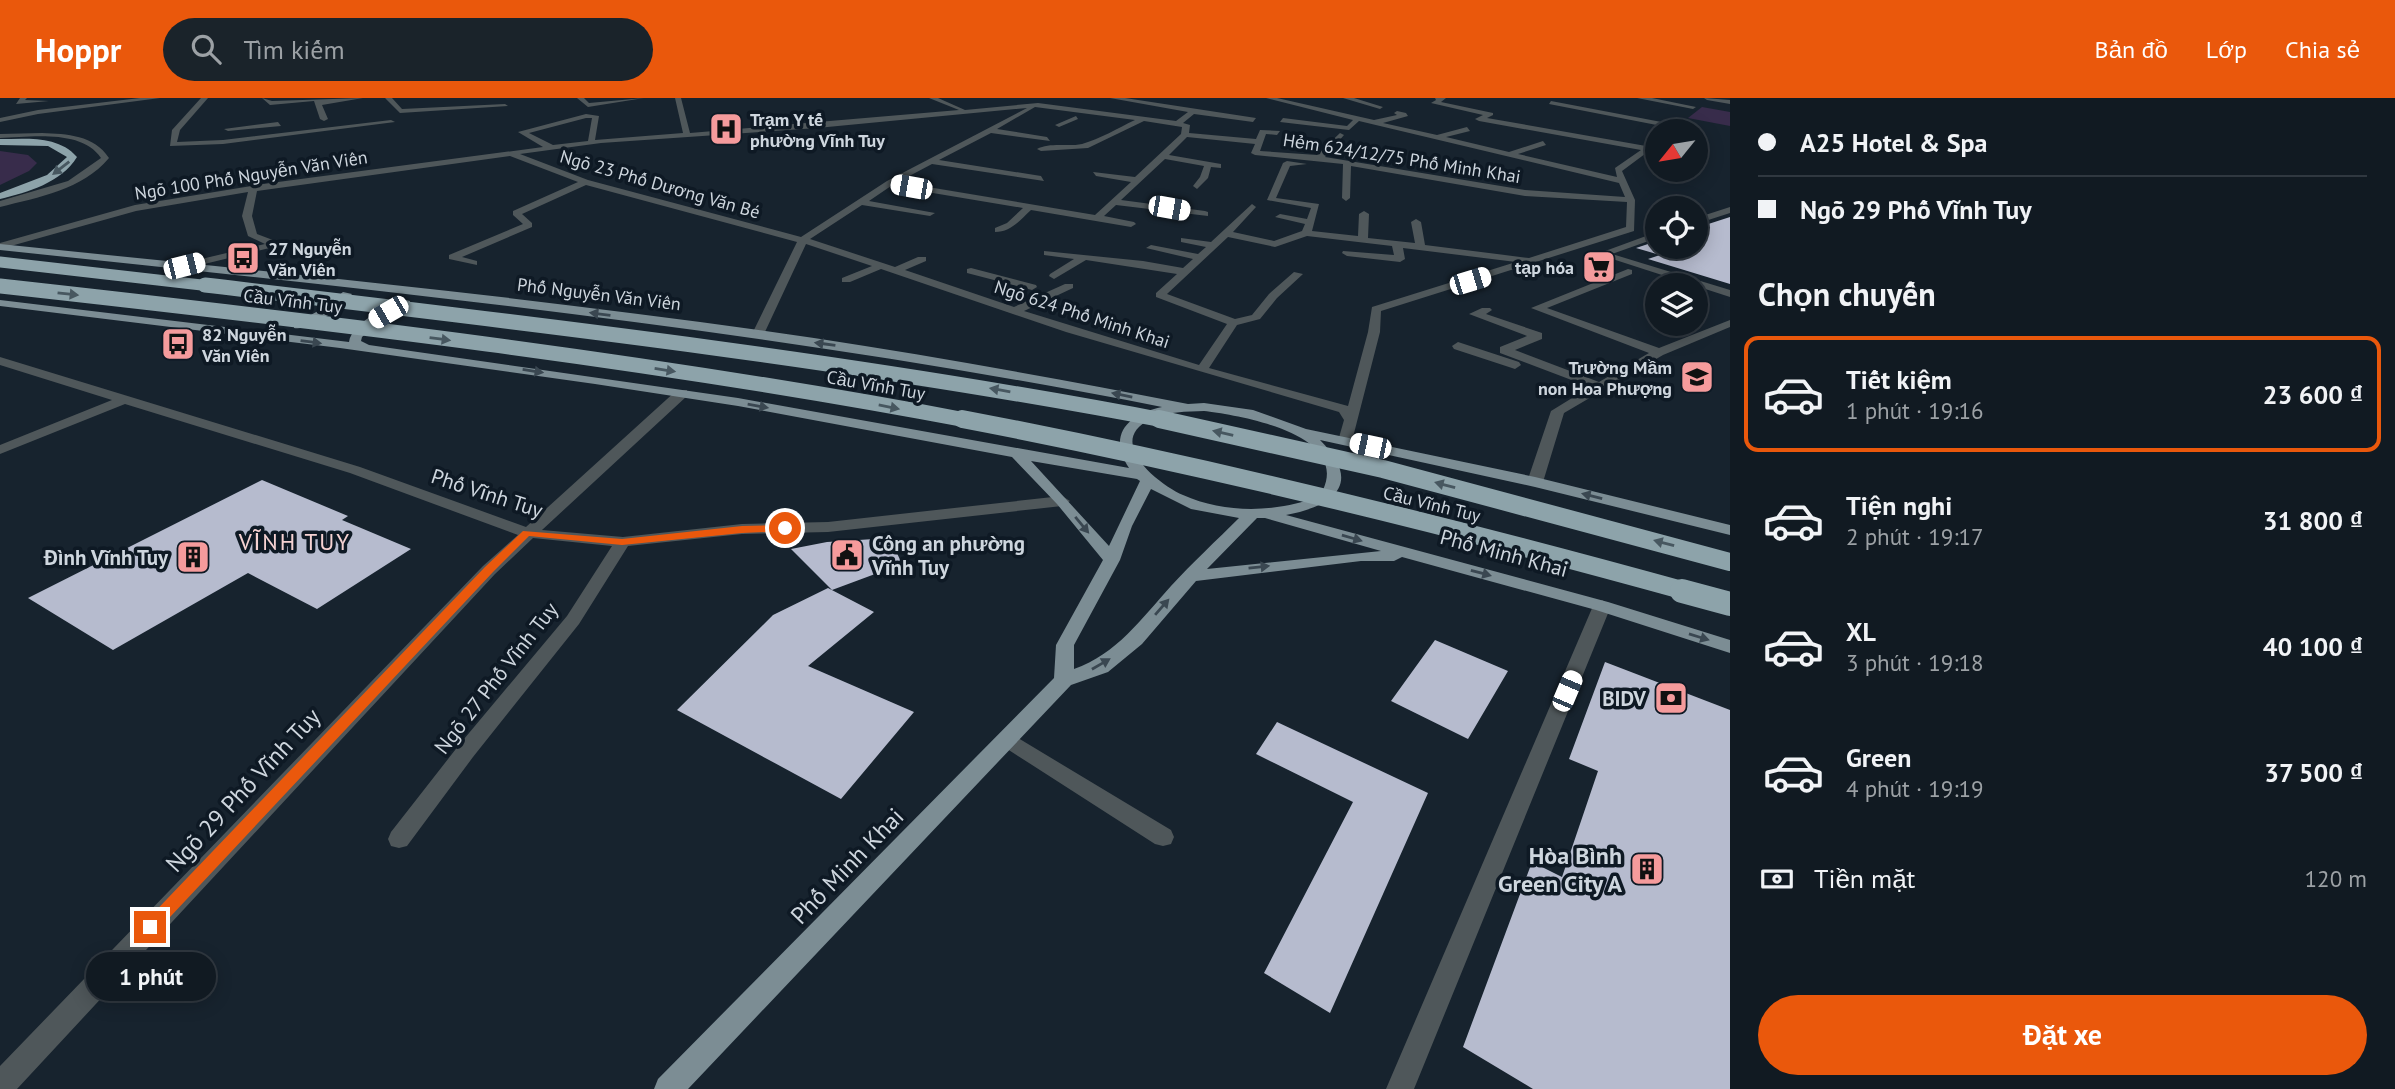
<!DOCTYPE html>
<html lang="vi">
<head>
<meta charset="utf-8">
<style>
	body { margin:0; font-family:"PT Sans",sans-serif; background:#1a232a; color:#f1f3f6; height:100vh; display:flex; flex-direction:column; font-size:26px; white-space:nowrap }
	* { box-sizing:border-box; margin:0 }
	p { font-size:23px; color:#9ca1a5 }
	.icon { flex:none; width:38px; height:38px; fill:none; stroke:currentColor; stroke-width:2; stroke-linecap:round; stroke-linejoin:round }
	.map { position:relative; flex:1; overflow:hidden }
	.side { display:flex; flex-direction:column; background:#111a22; width:665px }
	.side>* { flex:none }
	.top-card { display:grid; align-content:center; height:154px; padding:0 28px; background:#111a22 }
	.needle { width:46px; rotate:240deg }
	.tools { position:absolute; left:1645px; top:21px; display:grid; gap:14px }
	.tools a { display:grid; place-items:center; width:63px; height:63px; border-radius:50%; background:#111a22; box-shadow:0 4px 18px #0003,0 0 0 2px #303840; font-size:35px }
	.end { position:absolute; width:32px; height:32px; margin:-16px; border:9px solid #ea580c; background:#fff; box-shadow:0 0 0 4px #fff }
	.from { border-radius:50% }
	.bubble { position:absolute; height:49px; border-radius:24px; background:#111a22; box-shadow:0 4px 18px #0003,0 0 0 2px #303840; font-size:23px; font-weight:700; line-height:49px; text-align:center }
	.car { position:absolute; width:21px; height:42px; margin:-21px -10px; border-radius:9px; box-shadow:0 0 5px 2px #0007; background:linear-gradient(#fff 24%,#345 0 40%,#fff 0 76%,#345 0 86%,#fff 0) }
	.top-card b { display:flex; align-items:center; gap:24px; height:66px; font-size:26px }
	.top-card b+b { border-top:2px solid #303840 }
	.top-card i { width:18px; height:18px; background:#f1f3f6 }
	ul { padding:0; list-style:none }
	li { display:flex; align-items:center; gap:21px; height:116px; margin:0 14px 10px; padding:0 14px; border:4px solid transparent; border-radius:14px }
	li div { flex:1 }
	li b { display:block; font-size:26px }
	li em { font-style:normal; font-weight:700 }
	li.on { border-color:#ea580c }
	li>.icon { width:63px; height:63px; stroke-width:1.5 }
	h2 { padding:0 28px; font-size:32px; line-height:84px }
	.pay { display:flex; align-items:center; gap:18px; height:77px; padding:0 28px; font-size:26px }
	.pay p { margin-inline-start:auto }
	.primary-button { display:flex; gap:14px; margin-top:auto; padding:14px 28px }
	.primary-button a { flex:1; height:80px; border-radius:42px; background:#ea580c; color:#fff; font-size:28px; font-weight:700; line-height:80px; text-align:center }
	header { display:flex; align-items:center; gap:42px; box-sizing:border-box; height:98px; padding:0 35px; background:#ea580c; color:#fff }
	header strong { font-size:33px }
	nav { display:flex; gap:38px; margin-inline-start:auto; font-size:24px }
	.search { width:490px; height:63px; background:#1a232a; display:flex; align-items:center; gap:18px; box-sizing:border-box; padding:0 24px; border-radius:38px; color:#9ca1a5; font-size:26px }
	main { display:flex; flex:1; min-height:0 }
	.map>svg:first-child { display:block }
	.green { fill:#382c4b }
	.building { fill:#b6bbce }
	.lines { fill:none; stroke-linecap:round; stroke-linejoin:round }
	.minor { fill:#4f575a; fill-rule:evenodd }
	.major { fill:#7c8d94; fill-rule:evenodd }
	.highway { fill:#8da3aa; fill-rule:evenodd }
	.highway-bridge-far3 { stroke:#8da3aa; stroke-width:11 }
	.highway-bridge-far2 { stroke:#8da3aa; stroke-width:15 }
	.highway-bridge-far1 { stroke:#8da3aa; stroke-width:18 }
	.highway-bridge { stroke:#8da3aa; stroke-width:24 }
	.oneway { fill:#475760 }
	.oneway2 { fill:#3a4751 }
	.route { fill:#ea580c }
	.labels { text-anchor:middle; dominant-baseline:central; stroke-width:7; stroke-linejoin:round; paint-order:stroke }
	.far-poi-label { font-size:18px; font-weight:bold; fill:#ced6de; stroke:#0e1924; text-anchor:start }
	.far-street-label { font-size:18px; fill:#ced6de; stroke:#0e1924 }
	.street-label { font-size:21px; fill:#ced6de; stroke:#0e1924 }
	.poi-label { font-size:21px; font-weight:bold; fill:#ced6de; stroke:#0e1924; text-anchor:end }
	.neighbourhood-label { font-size:23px; letter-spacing:2px; fill:#f6d2d2; stroke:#0e1924 }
	.near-street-label { font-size:24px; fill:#ced6de; stroke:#0e1924 }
	.near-poi-label { font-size:24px; font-weight:bold; fill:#ced6de; stroke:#0e1924; text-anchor:end }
</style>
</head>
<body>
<header>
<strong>Hoppr</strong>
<div class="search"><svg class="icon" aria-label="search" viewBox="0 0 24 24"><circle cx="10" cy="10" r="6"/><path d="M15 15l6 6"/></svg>Tìm kiếm</div>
<nav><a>Bản đồ</a><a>Lớp</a><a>Chia sẻ</a></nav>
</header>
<main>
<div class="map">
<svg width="1730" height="991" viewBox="0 0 1730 991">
	<rect width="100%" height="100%" fill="#17232e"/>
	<path class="green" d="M1702 9 1730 14V28L1688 20Z
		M0 53 28 57 37 65 29 73 0 87Z"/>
	<path class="building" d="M1730 119V186L1648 161 1660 157 1636 150 1657 143V149H1696V130Z
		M262 382 348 418 342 422 411 451 317 511 248 475 113 552 28 500Z
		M890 440 902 466 832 492 791 451 827 444Z
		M828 490 874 514 808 568 914 614 841 701 677 612 773 517Z
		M1435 542 1508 573 1468 641 1391 603Z
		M1605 564 1730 612V991H1533L1463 949 1532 764 1562 779 1598 673 1569 661Z
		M1277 624 1428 695 1330 915 1264 875 1353 704 1256 656Z"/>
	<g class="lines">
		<path class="minor" d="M20 0H27L25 2 49 3 16 6Z
			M140 0H160L38 16 0 24V20L38 12Z
			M201 0H208L180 32 177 44 223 42 391 22 395 24 223 46 170 48 172 32Z
			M262 0 272 3 363 0 322 7 328 21 324 23 320 21 314 3 270 7Z
			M385 0H392L402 11 505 6 508 8 400 15Z
			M577 0H584L589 5 644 0 588 9Z
			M675 0H681L690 35 959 12 929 0H938L965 12 1038 5 1176 23 1188 14 1110 0H1125L1256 20 1253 24 1194 16 1183 25 1190 27 1189 35 1256 41 1260 32 1280 33 1277 37 1266 36 1260 53 1317 57 1340 35 1344 37 1325 59 1525 92 1625 99 1619 85 1359 23 1349 32 1280 24 1283 20 1347 28 1353 22 1266 0H1277L1374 22 1397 17 1394 15 1397 13 1406 15 1408 18 1383 25 1437 37 1467 29 1470 33 1446 39 1509 54 1543 43 1546 47 1518 56 1617 79 1615 70 1641 52 1479 23 1475 21 1483 17 1431 5 1436 2 1435 0H1446L1441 4 1493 15V17L1487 20 1646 48 1657 42V47L1622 73 1635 102 1634 133 1381 213 1380 234 1352 343 1345 347 1338 343 1344 322 1339 314 1066 234 881 171 850 184H842V180L872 168 806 146 764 236 754 239 752 236 797 144 586 87 522 116 532 125V129L462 159 477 163V167L449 161V157L523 126 513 117V113L578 84 510 58 257 93 252 118 257 136 278 144V148L184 171 179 168 180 166 265 146 248 138 242 118 248 94 136 113 0 151V145L135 107 263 86 543 49 518 34 586 16 599 18 595 42 683 35ZM1035 9 1135 22C1118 30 1100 41 1082 46 1068 49 1050 44 1037 51L1041 53 1088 50 1144 23 1182 29 1181 36 1135 79 1093 74 1096 78 1131 84 1095 117 898 84 932 66 1044 83 1041 78 939 62 991 35 1050 43 1047 39 997 31ZM1027 10 887 83 801 139 588 82 520 56 601 45 817 30ZM586 20H592L588 43 553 47 529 35ZM1187 39 1255 46 1251 55 1255 57 1343 66 1342 100 1346 103 1350 100 1351 68 1525 98 1627 104 1626 129 1529 160 1425 147 1421 124 1416 121 1411 124 1415 145 1368 140 1369 116 1364 113 1359 116 1358 138 1312 133 1319 106 1276 100 1290 68 1307 66 1287 63 1283 65 1267 102 1311 110 1307 121 1280 116 1275 119 1305 126 1302 133 1274 143 1233 134 1256 109 1252 106 1211 144 1181 140V144L1206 149 1198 156 1151 147 1146 150 1193 161 1183 170 1143 163 1044 153V157L1074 161 1050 176 1049 178 1054 181 1086 162 1177 176 1156 195V199L1227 226 1199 267 1024 213 1073 190V186H1065L1014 209 905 172 926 163V159H918L895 169 810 141 862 107 930 118 935 115 869 103 891 88 1023 110 1007 125 995 130V134C1011 134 1020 122 1031 112L1131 129 1136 126 1134 124 1104 118 1116 107 1208 118V114L1205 113 1121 102 1165 61 1204 68 1200 79 1193 88 1197 91 1208 80 1211 69 1221 70V66L1169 57ZM1307 138 1392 148 1394 157 1343 153 1342 155 1347 158 1400 164 1405 161 1403 150 1516 164 1372 209 1368 234 1348 308 1209 270 1237 227 1260 221 1277 200 1303 176 1294 174 1269 196 1252 217 1235 221 1167 196 1228 139 1275 149Z
			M1343 0H1354L1383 9 1380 11Z
			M1637 0H1652L1696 9 1693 11Z
			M1704 0 1730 2V6L1707 2Z
			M1551 3 1672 26 1676 28 1672 30 1549 6Z
			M1076 18 1078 21 1059 29 1055 27Z
			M278 24 281 28 228 33 224 31Z
			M42 35C67 36 94 37 109 60 82 92 39 99 0 109V103L68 83 101 60C82 31 30 39 0 40V36Z
			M1730 109V115L1696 126V120Z
			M1657 134V140L1612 156 1730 192V199L1597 156Z
			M971 170 1036 187 1037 189 1032 192 967 175V171Z
			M1628 171 1632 172V176L1547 210 1659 250 1730 222V229L1663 257 1564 315 1543 384 1540 387H1530L1527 384 1551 313 1590 289 1500 255V249L1527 238 1469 216 1482 210H1490L1492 212 1486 216 1542 235V241L1515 252 1599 284 1649 255 1531 210Z
			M1458 244 1519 264 1521 267 1515 271 1454 251 1452 248Z
			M0 259 360 369 526 429 677 292H687V298L542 432 623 439 742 426 828 424 1062 398 1070 403 1062 408 828 434 742 436 628 448 579 526 473 659 407 748 399 750 391 748 388 741 391 734 459 647 567 518 612 448 533 440 495 476 17 991H0V968L483 468 518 437 350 375 125 306 0 356V347L112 302 0 267Z
			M1602 502 1611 508 1414 991H1386L1593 508Z
			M1008 634 1171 732 1174 739 1171 746 1163 748 1155 746 1001 647 998 642 1001 637Z"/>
		<path class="major" d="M0 146C272 174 544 200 814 240 939 259 1064 282 1188 306L1204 305 1253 312 1306 331 1535 379 1730 427V437L1535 389 1320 342C1363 385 1335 408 1286 417L1608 504 1730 542V555L1596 512 1402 459 1394 463H1361L1196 483 1142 546 1108 574 1071 587 688 991H654L658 981 1054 580 1056 547 1103 462 1057 406 1012 359 738 308 595 286 340 250 0 208V202L349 244C352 224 389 207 406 202L410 203V207L377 225 362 239 361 243 369 247 738 300 1129 370C1107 337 1128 316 1162 309 778 233 389 193 0 152ZM1204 313C1238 317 1349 335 1323 392 1312 403 1299 405 1284 408 1251 414 1214 411 1183 397 1158 386 1104 343 1151 321 1167 313 1187 314 1204 313ZM1031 363 1137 381 1140 383 1109 448ZM1151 391 1191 411 1239 420C1217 442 1192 465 1171 488 1141 521 1117 556 1074 571V547L1120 462 1132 428ZM1257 420H1265L1381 453 1207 471Z
			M343 194 352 196C340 209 313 233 294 230V226L320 212Z"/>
		<path class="highway" d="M0 41C26 41 58 37 77 59 61 85 28 94 0 101V95L47 77 67 59 48 48 0 47Z"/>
		<path class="highway-bridge-far3" d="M0 164 219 189
			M0 188 6 189"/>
		<path class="highway-bridge-far2" d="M205 187C527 225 849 262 1168 323
			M0 188C325 224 650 262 971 323"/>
		<path class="highway-bridge-far1" d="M962 321C1208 368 1447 427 1689 494
			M1159 321 1383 371 1730 464"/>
		<path class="highway-bridge" d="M1682 493 1730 506"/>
	</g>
	<defs><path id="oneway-solid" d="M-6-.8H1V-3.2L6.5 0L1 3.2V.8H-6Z" transform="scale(1.75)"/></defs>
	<g class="oneway">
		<use href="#oneway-solid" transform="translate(61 70) rotate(142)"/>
		<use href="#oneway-solid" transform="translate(68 196) rotate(6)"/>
		<use href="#oneway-solid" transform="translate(440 241) rotate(7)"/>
		<use href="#oneway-solid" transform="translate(665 272) rotate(9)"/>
		<use href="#oneway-solid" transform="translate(1000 292) rotate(-170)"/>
		<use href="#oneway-solid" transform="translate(889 309) rotate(11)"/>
		<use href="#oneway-solid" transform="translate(1223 335) rotate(-167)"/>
		<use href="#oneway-solid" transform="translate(1445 387) rotate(-165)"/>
		<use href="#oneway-solid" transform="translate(1664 445) rotate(-165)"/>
	</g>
	<g class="oneway2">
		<use href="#oneway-solid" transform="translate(600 216) rotate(-173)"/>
		<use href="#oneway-solid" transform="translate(311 244) rotate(7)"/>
		<use href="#oneway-solid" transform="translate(825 246) rotate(-172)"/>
		<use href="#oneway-solid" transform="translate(533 273) rotate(9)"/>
		<use href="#oneway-solid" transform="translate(1122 297) rotate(-169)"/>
		<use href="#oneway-solid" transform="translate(758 308) rotate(10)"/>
		<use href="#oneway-solid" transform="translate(1592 398) rotate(-166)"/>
		<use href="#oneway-solid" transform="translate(1082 427) rotate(50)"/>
		<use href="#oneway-solid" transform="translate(1352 440) rotate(16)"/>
		<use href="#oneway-solid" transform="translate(1259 469) rotate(-6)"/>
		<use href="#oneway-solid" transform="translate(1481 475) rotate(15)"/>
		<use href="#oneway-solid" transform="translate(1162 509) rotate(-49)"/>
		<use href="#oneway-solid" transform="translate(1699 539) rotate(17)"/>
		<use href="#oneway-solid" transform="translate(1101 566) rotate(-30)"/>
	</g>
	<path class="route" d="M785 427 788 428V433L742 435 622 447 529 438 493 474 156 834 150 836 145 834 142 829 145 824 485 469 523 433 622 441 742 428Z"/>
	<defs>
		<symbol id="hospital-square" viewBox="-11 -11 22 22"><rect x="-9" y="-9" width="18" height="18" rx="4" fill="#f59b9c" stroke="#0e1924"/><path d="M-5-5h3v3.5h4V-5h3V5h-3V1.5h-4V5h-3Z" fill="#111"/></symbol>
		<symbol id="bus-square" viewBox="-11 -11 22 22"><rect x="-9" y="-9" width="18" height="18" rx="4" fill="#f59b9c" stroke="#0e1924"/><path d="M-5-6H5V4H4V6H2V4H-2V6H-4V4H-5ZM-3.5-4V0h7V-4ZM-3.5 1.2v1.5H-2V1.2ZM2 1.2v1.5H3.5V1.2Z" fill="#111"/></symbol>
		<symbol id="supermarket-square" viewBox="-11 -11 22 22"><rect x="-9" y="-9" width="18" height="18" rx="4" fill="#f59b9c" stroke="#0e1924"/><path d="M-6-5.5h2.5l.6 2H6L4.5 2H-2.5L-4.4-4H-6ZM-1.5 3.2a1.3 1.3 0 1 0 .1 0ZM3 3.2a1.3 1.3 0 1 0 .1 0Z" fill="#111"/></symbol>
		<symbol id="school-square" viewBox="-11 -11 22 22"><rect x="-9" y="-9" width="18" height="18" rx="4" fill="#f59b9c" stroke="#0e1924"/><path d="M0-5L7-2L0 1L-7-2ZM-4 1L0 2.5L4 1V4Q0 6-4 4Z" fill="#111"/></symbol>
		<symbol id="civic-square" viewBox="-11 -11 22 22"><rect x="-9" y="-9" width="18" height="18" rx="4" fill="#f59b9c" stroke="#0e1924"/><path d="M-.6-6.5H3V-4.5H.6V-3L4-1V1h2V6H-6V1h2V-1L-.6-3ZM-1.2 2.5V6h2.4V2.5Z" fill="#111"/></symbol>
		<symbol id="building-square" viewBox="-11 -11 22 22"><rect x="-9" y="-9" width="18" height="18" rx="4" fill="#f59b9c" stroke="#0e1924"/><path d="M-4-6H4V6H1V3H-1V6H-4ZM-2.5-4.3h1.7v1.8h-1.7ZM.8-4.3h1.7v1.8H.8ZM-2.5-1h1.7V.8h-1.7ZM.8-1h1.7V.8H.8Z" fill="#111"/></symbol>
		<symbol id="bank-square" viewBox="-11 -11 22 22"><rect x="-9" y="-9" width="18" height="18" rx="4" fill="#f59b9c" stroke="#0e1924"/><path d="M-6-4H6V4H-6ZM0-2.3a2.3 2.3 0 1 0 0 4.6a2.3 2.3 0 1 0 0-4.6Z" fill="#111"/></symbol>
	</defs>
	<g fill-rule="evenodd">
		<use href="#hospital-square" x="707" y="12" width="38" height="38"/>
		<use href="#bus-square" x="224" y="141" width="38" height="38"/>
		<use href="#supermarket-square" x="1580" y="150" width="38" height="38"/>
		<use href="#bus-square" x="159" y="227" width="38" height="38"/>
		<use href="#school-square" x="1678" y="260" width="38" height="38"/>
		<use href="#civic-square" x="828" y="438" width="38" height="38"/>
		<use href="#building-square" x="174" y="440" width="38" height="38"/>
		<use href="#bank-square" x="1652" y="581" width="38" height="38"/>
		<use href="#building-square" x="1628" y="752" width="38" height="38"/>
	</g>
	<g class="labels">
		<g class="far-poi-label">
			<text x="750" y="21">Trạm Y tế<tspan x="750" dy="21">phường Vĩnh Tuy</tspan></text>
			<text x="268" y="150">27 Nguyễn<tspan x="268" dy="21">Văn Viên</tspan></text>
			<text x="1574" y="169" text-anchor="end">tạp hóa</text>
			<text x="202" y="236">82 Nguyễn<tspan x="202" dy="21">Văn Viên</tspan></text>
			<text x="1672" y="269" text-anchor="end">Trường Mầm<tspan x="1672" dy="21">non Hoa Phượng</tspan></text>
		</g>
		<g class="far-street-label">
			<text transform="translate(1402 60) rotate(9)">Hẻm 624/12/75 Phố Minh Khai</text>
			<text transform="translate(251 77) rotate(-9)">Ngõ 100 Phố Nguyễn Văn Viên</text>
			<text transform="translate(660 86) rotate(16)">Ngõ 23 Phố Dương Văn Bé</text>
			<text transform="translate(599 196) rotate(7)">Phố Nguyễn Văn Viên</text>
			<text transform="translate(293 203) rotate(7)">Cầu Vĩnh Tuy</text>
			<text transform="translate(1082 216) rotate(18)">Ngõ 624 Phố Minh Khai</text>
			<text transform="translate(876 287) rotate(10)">Cầu Vĩnh Tuy</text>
			<text transform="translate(1432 406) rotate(14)">Cầu Vĩnh Tuy</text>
		</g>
		<g class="street-label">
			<text transform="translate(487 395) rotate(18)">Phố Vĩnh Tuy</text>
			<text transform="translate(1504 455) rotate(15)">Phố Minh Khai</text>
			<text transform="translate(496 580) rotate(-52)">Ngõ 27 Phố Vĩnh Tuy</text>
		</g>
		<g class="poi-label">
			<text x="872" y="445" text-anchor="start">Công an phường<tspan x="872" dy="24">Vĩnh Tuy</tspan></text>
			<text x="168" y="459">Đình Vĩnh Tuy</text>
			<text x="1646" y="600">BIDV</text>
		</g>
		<g class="neighbourhood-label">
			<text x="295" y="443">VĨNH TUY</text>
		</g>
		<g class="near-street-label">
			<text transform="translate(243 692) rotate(-47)">Ngõ 29 Phố Vĩnh Tuy</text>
			<text transform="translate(847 768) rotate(-46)">Phố Minh Khai</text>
		</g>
		<g class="near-poi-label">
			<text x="1622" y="757">Hòa Bình<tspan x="1622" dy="28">Green City A</tspan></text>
		</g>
	</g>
</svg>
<div class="tools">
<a><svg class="needle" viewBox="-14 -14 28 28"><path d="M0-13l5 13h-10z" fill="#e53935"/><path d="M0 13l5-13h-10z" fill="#9ca1a5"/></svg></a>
<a><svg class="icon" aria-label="locate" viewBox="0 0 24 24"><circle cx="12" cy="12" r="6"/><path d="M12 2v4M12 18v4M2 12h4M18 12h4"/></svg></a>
<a><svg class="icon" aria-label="layers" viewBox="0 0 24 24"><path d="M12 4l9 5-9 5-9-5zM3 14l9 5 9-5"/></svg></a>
</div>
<i class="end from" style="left:785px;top:430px"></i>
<i class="end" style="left:150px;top:829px"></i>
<div class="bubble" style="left:86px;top:854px;width:130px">1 phút</div>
<i class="car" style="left:911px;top:89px;rotate:280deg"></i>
<i class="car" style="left:1169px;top:110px;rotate:100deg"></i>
<i class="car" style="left:184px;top:168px;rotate:76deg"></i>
<i class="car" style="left:1470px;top:183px;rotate:73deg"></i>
<i class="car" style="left:388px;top:214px;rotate:240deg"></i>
<i class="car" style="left:1370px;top:348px;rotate:282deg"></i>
<i class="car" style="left:1567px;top:593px;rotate:23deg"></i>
</div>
<section class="side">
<div class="top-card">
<b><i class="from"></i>A25 Hotel &amp; Spa</b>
<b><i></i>Ngõ 29 Phố Vĩnh Tuy</b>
</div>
<h2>Chọn chuyến</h2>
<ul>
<li class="on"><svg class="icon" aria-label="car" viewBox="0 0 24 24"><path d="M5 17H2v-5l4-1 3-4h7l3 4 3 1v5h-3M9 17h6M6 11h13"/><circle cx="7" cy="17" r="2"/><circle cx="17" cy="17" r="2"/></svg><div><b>Tiết kiệm</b><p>1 phút · 19:16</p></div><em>23 600 ₫</em></li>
<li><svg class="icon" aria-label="car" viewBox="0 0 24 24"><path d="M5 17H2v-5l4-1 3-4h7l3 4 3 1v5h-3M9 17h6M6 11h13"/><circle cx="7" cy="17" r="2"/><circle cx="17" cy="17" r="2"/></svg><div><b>Tiện nghi</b><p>2 phút · 19:17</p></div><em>31 800 ₫</em></li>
<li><svg class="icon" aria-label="car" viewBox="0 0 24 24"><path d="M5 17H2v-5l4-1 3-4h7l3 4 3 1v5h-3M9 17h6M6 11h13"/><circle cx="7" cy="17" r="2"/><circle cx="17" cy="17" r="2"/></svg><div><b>XL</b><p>3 phút · 19:18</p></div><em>40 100 ₫</em></li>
<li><svg class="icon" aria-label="car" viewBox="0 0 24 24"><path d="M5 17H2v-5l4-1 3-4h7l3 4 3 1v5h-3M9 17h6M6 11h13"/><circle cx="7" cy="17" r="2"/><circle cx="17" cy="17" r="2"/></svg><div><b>Green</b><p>4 phút · 19:19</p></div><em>37 500 ₫</em></li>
</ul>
<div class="pay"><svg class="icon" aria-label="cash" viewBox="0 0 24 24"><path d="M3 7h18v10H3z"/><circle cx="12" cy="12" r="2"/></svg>Tiền mặt<p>120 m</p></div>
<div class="primary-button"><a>Đặt xe</a></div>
</section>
</main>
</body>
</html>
